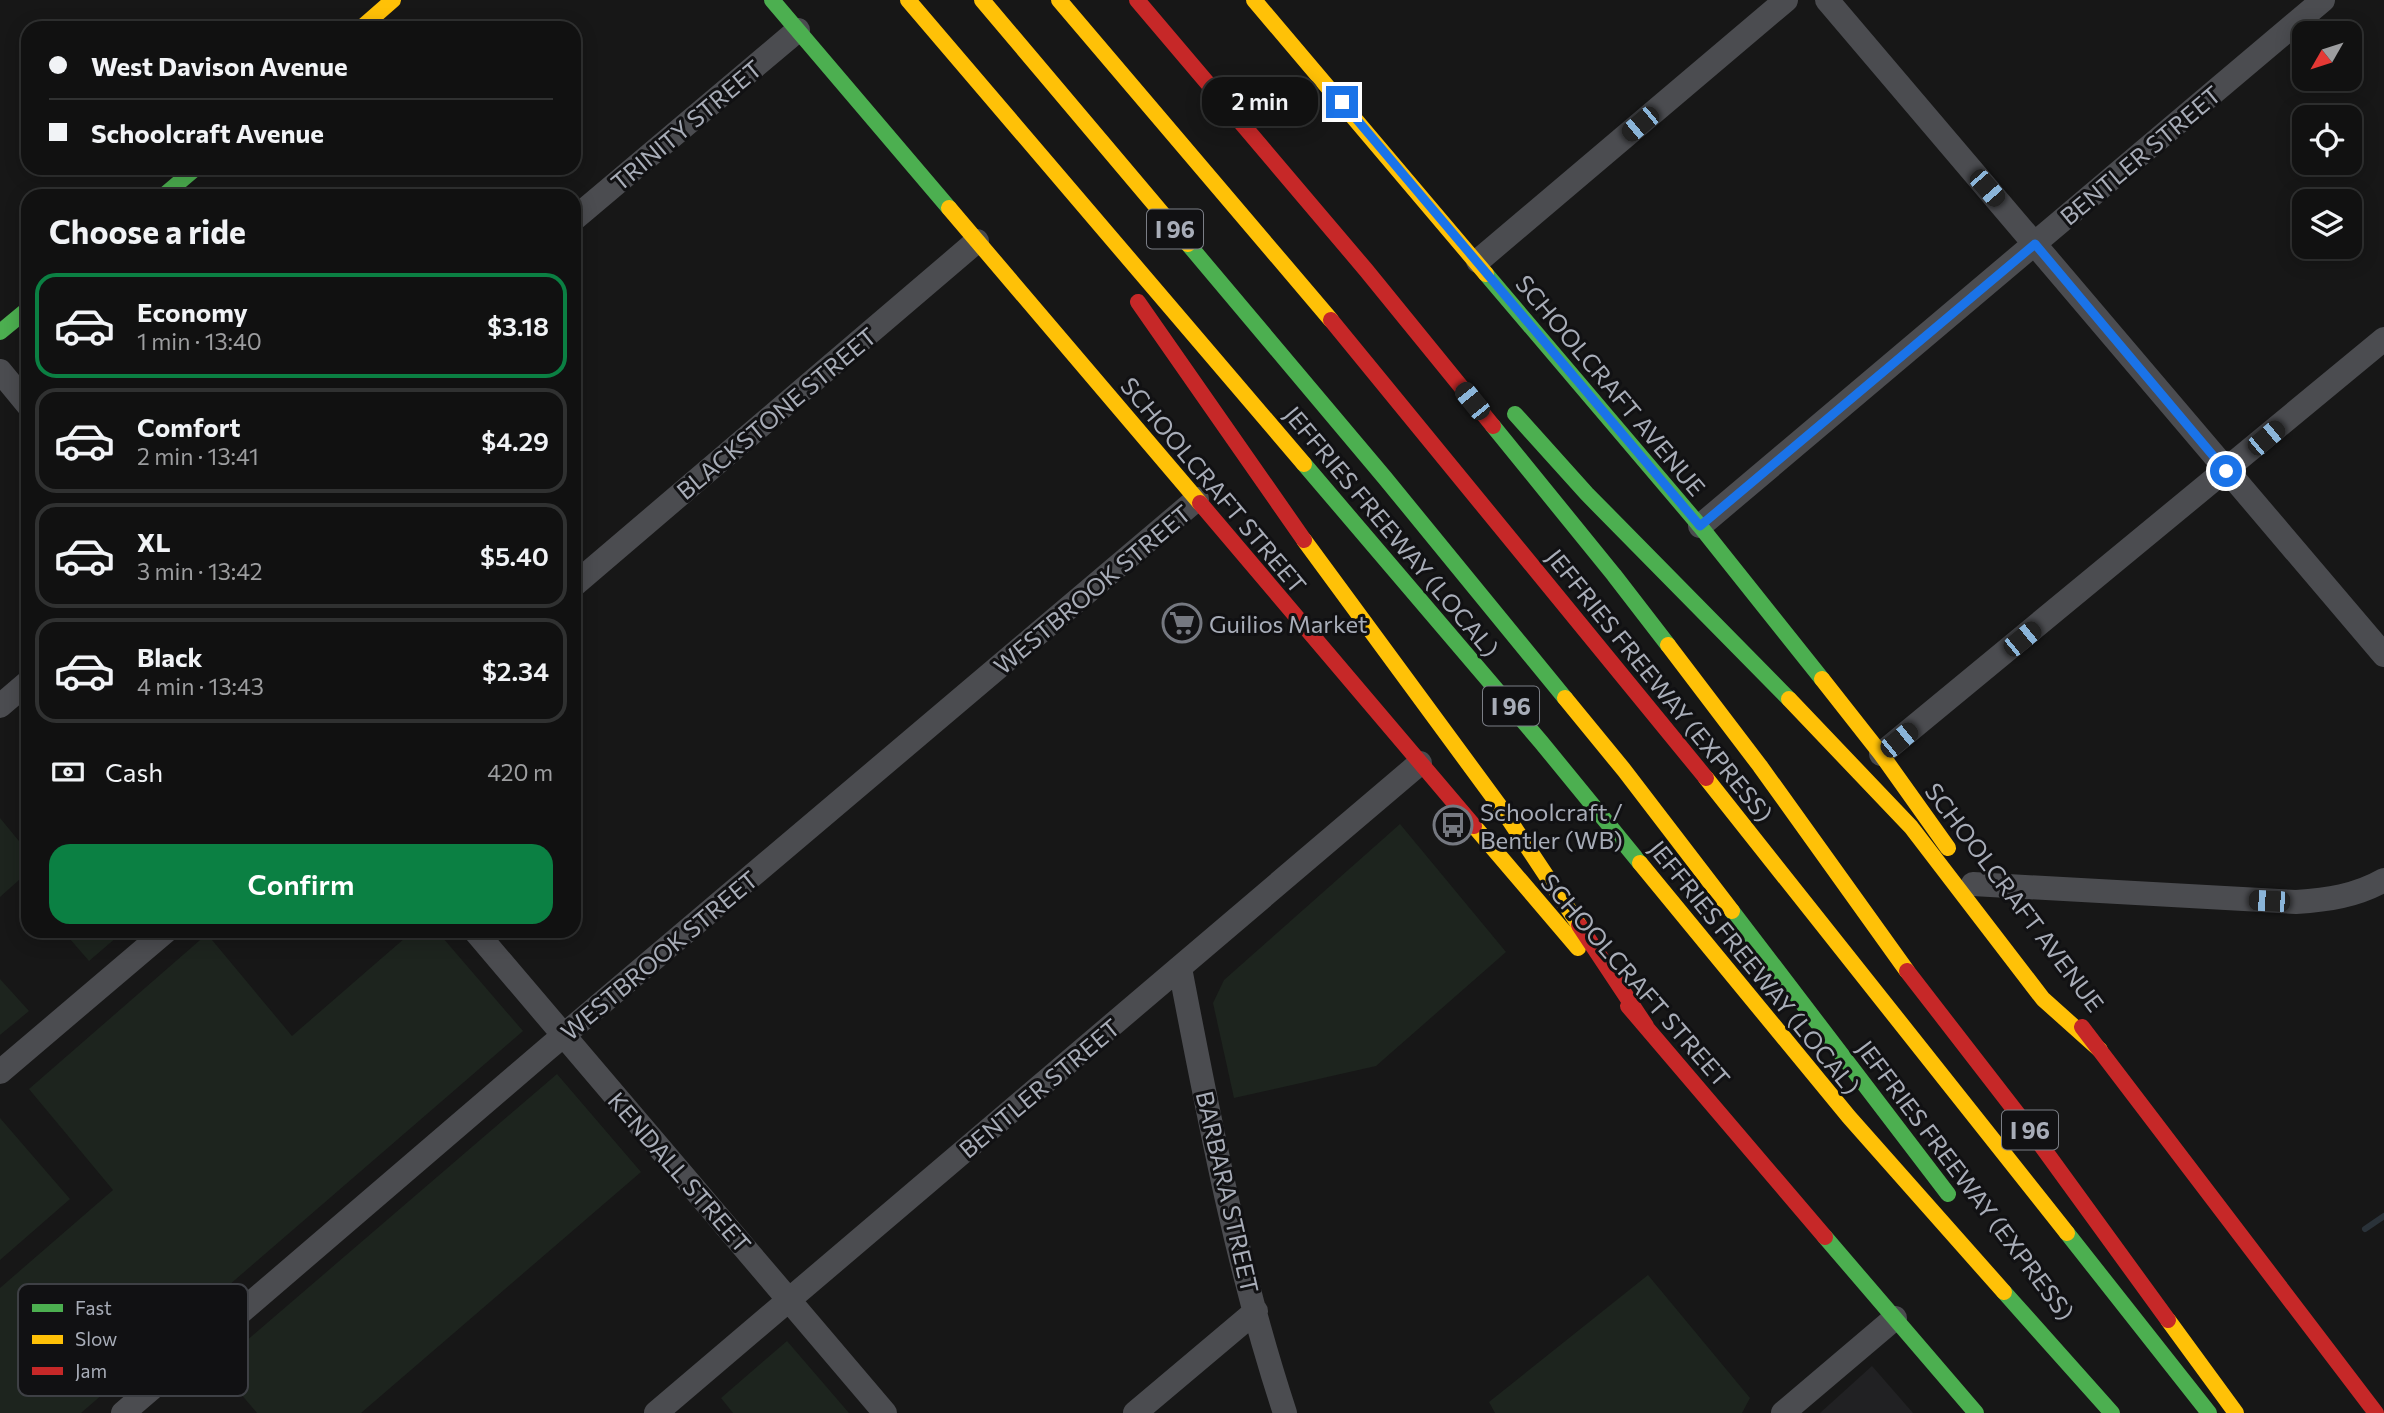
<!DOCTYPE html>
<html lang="en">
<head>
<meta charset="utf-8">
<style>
	body { margin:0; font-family:Commissioner,sans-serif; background:#1a1a1a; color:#f1f3f6; height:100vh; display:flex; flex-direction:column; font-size:26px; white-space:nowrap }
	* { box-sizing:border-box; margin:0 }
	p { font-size:23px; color:#9c9d9f }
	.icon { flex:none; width:38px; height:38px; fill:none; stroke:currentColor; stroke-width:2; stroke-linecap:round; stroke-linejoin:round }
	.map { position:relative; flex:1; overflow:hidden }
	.drawer { position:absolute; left:21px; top:189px; width:560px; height:749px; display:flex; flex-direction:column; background:#111; border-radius:21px; box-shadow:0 4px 18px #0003,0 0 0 2px #303131 }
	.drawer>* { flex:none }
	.top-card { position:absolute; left:21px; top:21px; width:560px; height:154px; border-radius:21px; box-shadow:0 4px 18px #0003,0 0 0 2px #303131; display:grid; align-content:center; height:154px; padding:0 28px; background:#111 }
	.needle { width:46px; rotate:231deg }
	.buttons { position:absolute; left:2292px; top:21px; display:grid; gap:14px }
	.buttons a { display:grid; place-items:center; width:70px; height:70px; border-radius:14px; background:#111; box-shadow:0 4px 18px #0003,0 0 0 2px #303131; font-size:35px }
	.end { position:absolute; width:32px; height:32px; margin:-16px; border:9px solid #1a73e8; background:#fff; box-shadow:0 0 0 4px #fff }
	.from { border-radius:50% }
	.bubble { position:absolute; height:49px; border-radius:21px; background:#111; box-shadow:0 4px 18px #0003,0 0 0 2px #303131; font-size:23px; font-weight:600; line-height:49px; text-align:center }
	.car { position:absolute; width:21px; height:42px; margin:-21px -10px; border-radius:9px; box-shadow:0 0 5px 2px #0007; background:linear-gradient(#222 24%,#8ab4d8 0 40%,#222 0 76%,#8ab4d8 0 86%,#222 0) }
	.top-card b { display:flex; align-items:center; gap:24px; height:66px; font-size:26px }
	.top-card b+b { border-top:2px solid #303131 }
	.top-card i { width:18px; height:18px; background:#f1f3f6 }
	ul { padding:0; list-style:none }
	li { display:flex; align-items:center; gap:21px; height:105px; margin:0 14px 10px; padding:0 14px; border:4px solid #303131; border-radius:21px }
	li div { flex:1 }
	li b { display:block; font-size:26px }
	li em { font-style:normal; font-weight:600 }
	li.current { border-color:#0b8043 }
	li>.icon { width:63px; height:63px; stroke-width:1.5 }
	h2 { padding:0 28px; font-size:32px; line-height:84px }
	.pay { display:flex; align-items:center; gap:18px; height:77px; padding:0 28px; font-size:26px }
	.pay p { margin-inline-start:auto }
	.primary-button { display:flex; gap:14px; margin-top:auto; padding:14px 28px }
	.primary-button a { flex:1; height:80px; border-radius:21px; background:#0b8043; color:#fff; font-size:28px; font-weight:600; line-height:80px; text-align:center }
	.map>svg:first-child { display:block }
	.built { fill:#212123 }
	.green { fill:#1d241e }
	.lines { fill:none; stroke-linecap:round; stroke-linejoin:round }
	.stream { stroke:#2a3239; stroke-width:6 }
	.street { stroke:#4b4c50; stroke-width:24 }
	.fast { stroke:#4caf50; stroke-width:16 }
	.slow { stroke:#ffc107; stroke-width:16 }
	.jam { stroke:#c62828; stroke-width:16 }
	.route { stroke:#1a73e8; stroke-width:9 }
	.labels { text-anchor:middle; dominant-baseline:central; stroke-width:6; stroke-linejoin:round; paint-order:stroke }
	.shield { fill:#111113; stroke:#7b7e86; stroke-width:2 }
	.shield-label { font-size:23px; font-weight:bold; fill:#a8adb8 }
	.street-label { font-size:24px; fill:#a8adb8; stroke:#111113 }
	.poi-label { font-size:24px; fill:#a8adb8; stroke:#111113; text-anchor:start }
	.key { fill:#111113; stroke:#3e4045; stroke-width:2 }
	.key-label { font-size:19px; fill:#a8adb8 }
</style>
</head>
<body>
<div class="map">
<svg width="2384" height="1413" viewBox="0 0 2384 1413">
	<rect width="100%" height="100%" fill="#171717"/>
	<path class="built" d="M1872 1366 1913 1413H1820Z"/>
	<path class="green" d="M0 818 28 852V890L19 880 0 897Z
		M1400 824 1506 952 1376 1066 1234 1098 1213 1003 1224 980Z
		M63 931H124L89 961Z
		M413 931H437L523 1031 81 1413H0V1288L113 1190 29 1089 207 934 292 1036Z
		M0 979 29 1011 0 1035Z
		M557 1074 641 1172 361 1413H257L217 1366Z
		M0 1118 70 1199 0 1260Z
		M1648 1275 1750 1398 1742 1413H1495L1489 1402Z
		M787 1341 849 1413H733L721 1398Z"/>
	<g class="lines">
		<path class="stream" d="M2365 1229 2384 1216"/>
		<path class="street" d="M1827 0 2384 655
			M574 219 798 30
			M1478 261 1786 0
			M0 371 28 405
			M1700 526 2323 0
			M574 585 977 241
			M0 706 28 682
			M1881 754 2384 339
			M1973 884 2296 902C2327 900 2356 896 2384 880
			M475 931 885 1413
			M1180 968C1209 1118 1237 1268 1285 1413
			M0 1072 166 931
			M123 1413 545 1051 1197 499
			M656 1413 1420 763
			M1135 1413 1256 1311
			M1783 1413 1895 1318"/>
		<path class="fast" d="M772 0 949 208
			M163 196 196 168
			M1188 244 1385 478 1565 698
			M1486 274 1700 526 1822 679
			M0 332 28 309
			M1515 414 1587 494 1789 699
			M1493 426 1614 575 1668 645
			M1304 464 1541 742 1640 863
			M1732 911 1948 1194
			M2067 1233 2209 1413
			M1825 1237 1976 1413
			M2004 1292 2112 1413"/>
		<path class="slow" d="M908 0 1304 464
			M982 0 1188 244
			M1059 0 1331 320
			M1254 0 1486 274
			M361 28 393 0
			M949 208 1200 503
			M1304 540 1504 812 1579 925
			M1668 645 1760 766 1907 971
			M1822 679 1881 754 1948 848
			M1565 698 1624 770 1732 911
			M1789 699 1911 827 2043 999 2100 1050
			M1706 778 2067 1233
			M1474 826 1578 948
			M1640 863 1849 1117 2004 1292
			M2168 1320 2236 1413"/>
		<path class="jam" d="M1137 0 1366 270 1493 426
			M1138 302 1304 540
			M1331 320 1706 778
			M1200 503 1474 826
			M1579 925 1646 1026
			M1907 971 2027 1126 2168 1320
			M1628 1006 1825 1237
			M2082 1027 2376 1413"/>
	</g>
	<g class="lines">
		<path class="route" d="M1342 102 1700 526 2035 244 2226 471"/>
	</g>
	<defs>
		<symbol id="supermarket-ring" viewBox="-11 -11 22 22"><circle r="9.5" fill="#111113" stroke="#757880" stroke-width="1.5"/><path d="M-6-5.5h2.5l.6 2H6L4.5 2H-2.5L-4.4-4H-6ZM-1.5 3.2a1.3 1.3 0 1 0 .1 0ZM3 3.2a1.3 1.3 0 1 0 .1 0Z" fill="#757880"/></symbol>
		<symbol id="bus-ring" viewBox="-11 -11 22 22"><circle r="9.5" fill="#111113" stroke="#757880" stroke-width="1.5"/><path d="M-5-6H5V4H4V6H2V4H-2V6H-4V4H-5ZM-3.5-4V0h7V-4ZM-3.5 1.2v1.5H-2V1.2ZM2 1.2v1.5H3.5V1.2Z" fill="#757880"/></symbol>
	</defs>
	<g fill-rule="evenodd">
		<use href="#supermarket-ring" x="1160" y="601" width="44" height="44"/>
		<use href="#bus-ring" x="1431" y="803" width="44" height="44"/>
	</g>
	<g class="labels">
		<g class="shield">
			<rect x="1147" y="209.5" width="56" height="39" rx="5"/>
			<rect x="1483" y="686.5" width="56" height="39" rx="5"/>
			<rect x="2002" y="1110.5" width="56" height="39" rx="5"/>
		</g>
		<g class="shield-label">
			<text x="1175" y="229">I 96</text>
			<text x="1511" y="706">I 96</text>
			<text x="2030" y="1130">I 96</text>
		</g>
		<g class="street-label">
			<text transform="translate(686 125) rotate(-40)">TRINITY STREET</text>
			<text transform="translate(2140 155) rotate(-40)">BENTLER STREET</text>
			<text transform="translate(1611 385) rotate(50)">SCHOOLCRAFT AVENUE</text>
			<text transform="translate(776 413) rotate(-40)">BLACKSTONE STREET</text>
			<text transform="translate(1214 485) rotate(50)">SCHOOLCRAFT STREET</text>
			<text transform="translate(1392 531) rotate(50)">JEFFRIES FREEWAY (LOCAL)</text>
			<text transform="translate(1092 589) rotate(-40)">WESTBROOK STREET</text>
			<text transform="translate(1660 685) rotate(51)">JEFFRIES FREEWAY (EXPRESS)</text>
			<text transform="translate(2015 897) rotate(53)">SCHOOLCRAFT AVENUE</text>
			<text transform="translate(659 955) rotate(-40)">WESTBROOK STREET</text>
			<text transform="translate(1755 967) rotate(51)">JEFFRIES FREEWAY (LOCAL)</text>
			<text transform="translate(1636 980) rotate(49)">SCHOOLCRAFT STREET</text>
			<text transform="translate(1039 1088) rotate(-40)">BENTLER STREET</text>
			<text transform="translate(680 1172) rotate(49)">KENDALL STREET</text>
			<text transform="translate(1966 1180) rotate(53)">JEFFRIES FREEWAY (EXPRESS)</text>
			<text transform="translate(1228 1192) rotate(77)">BARBARA STREET</text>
		</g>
		<g class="poi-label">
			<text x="1209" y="623">Guilios Market</text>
			<text x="1480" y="811">Schoolcraft /<tspan x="1480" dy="28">Bentler (WB)</tspan></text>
		</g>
	</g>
	<rect x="18" y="1284" width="230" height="112" rx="10" class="key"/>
	<rect x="32" y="1304" width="31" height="8" fill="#4caf50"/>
	<rect x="32" y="1335" width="31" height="9" fill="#ffc107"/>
	<rect x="32" y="1367" width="31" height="8" fill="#c62828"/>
	<g class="key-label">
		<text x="75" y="1315">Fast</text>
		<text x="75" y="1346">Slow</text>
		<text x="75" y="1378">Jam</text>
	</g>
</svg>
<div class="buttons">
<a><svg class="needle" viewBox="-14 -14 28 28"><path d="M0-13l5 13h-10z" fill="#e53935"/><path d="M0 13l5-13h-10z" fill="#9c9d9f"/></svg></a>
<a><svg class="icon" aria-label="locate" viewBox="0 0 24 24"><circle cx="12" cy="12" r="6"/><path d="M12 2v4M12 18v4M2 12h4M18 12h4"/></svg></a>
<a><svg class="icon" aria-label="layers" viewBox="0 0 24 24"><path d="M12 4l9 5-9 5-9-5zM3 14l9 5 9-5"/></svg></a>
</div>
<i class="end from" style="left:2226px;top:471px"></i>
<i class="end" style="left:1342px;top:102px"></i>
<div class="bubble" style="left:1202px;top:77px;width:116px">2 min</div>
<i class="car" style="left:1640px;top:124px;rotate:230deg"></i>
<i class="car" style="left:1987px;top:188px;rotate:139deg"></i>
<i class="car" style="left:1472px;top:401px;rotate:321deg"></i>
<i class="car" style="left:2266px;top:438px;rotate:50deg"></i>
<i class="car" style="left:2022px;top:639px;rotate:51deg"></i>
<i class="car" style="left:1899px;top:740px;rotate:51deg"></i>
<i class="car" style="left:2269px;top:901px;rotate:273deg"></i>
<div class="top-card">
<b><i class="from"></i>West Davison Avenue</b>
<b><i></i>Schoolcraft Avenue</b>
</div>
<section class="drawer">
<h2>Choose a ride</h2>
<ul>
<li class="current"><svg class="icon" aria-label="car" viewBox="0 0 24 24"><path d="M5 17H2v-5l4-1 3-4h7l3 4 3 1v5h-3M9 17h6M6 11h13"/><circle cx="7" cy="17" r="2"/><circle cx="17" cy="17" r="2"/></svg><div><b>Economy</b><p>1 min · 13:40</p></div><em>$3.18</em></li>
<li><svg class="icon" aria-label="car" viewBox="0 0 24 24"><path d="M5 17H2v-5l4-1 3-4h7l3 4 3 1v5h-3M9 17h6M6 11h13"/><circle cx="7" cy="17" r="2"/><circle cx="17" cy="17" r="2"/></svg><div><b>Comfort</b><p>2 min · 13:41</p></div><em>$4.29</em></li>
<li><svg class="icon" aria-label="car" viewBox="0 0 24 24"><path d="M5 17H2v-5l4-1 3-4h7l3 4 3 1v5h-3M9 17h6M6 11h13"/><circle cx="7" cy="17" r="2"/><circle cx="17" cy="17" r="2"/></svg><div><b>XL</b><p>3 min · 13:42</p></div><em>$5.40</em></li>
<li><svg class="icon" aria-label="car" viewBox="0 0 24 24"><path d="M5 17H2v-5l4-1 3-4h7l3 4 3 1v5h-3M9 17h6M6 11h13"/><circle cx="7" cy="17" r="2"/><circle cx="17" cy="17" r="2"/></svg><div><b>Black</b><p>4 min · 13:43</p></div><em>$2.34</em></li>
</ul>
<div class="pay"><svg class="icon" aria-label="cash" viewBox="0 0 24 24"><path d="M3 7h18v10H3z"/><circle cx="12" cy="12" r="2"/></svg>Cash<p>420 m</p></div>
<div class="primary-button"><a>Confirm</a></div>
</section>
</div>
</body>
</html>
